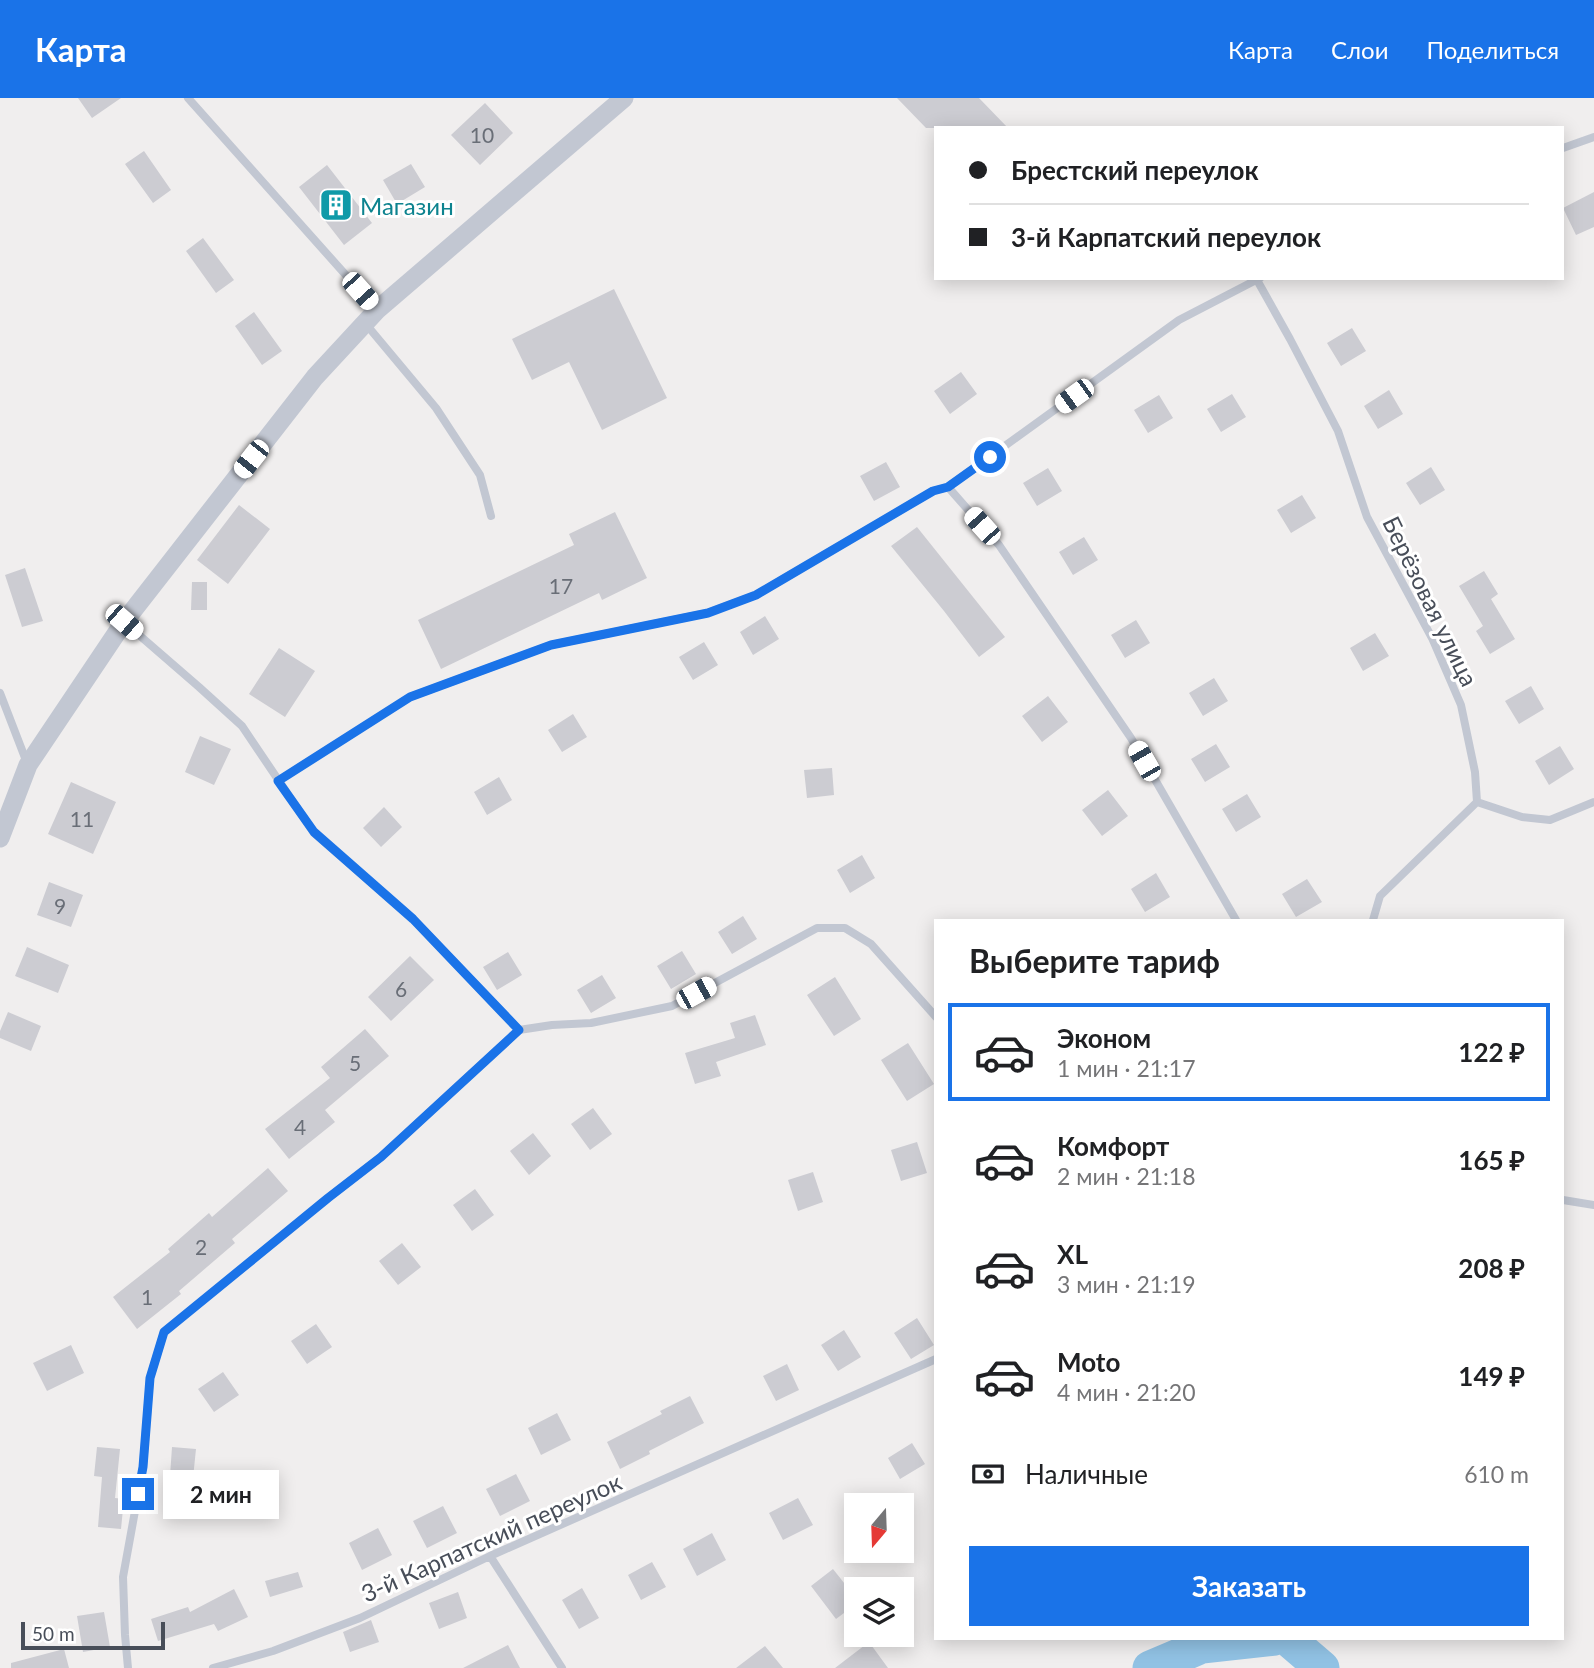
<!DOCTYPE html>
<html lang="ru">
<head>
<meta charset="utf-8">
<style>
	body { margin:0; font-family:Lato,sans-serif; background:#f2f2f2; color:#202124; height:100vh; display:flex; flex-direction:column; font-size:26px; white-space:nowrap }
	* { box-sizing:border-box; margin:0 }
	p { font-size:23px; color:#757577 }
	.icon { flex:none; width:38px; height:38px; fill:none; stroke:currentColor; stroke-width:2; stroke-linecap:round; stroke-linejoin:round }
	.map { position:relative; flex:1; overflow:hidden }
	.sheet { position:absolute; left:934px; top:821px; width:630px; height:721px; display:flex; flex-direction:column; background:#fff; border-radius:0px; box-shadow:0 4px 18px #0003 }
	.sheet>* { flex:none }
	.hud { position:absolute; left:934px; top:28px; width:630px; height:154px; border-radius:0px; box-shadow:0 4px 18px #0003; display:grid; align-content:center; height:154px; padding:0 35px; background:#fff }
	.needle { width:46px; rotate:199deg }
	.tools { position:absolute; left:844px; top:1395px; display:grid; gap:14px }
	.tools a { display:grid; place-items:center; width:70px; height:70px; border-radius:0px; background:#fff; box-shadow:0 4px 18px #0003; font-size:35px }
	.scale { position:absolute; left:21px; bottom:18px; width:144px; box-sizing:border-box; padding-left:7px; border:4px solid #484e59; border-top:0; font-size:19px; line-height:24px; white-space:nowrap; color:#484e59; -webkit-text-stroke:5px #fff; paint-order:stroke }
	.end { position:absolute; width:32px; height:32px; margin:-16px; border:9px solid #1a73e8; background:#fff; box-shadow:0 0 0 4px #fff }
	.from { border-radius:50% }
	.bubble { position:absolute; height:49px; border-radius:0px; background:#fff; box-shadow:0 4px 18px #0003; font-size:23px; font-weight:700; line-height:49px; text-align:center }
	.car { position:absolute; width:21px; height:42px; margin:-21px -10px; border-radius:9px; box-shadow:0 0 5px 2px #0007; background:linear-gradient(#fff 24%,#345 0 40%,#fff 0 76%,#345 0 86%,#fff 0) }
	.hud b { display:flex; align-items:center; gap:24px; height:66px; font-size:26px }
	.hud b+b { border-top:2px solid #e0e0e0 }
	.hud i { width:18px; height:18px; background:#202124 }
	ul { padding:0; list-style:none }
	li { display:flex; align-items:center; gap:21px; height:98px; margin:0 14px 10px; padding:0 21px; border:4px solid transparent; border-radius:0px }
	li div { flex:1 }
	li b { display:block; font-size:26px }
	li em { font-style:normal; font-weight:700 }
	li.on { border-color:#1a73e8 }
	li>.icon { width:63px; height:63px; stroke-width:1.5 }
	h2 { padding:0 35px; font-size:32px; line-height:84px }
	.pay { display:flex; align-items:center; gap:18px; height:77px; padding:0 35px; font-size:26px }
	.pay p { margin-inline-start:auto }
	.button { display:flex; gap:14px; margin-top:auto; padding:14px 35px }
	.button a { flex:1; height:80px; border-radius:0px; background:#1a73e8; color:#fff; font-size:28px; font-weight:700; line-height:80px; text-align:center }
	header { display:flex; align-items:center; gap:42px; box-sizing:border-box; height:98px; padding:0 35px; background:#1a73e8; color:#fff }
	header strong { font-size:33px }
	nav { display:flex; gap:38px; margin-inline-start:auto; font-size:24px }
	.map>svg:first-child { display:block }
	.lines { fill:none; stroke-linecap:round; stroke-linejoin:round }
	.river { stroke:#91c2e4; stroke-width:35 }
	.building { fill:#ccccd2 }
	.service { stroke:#c2c7d2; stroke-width:8 }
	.tertiary { stroke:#c2c7d2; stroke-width:19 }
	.route { stroke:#1a73e8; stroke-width:9 }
	.labels { text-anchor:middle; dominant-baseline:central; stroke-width:6; stroke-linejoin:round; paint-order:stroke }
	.number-label { font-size:21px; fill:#696e77 }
	.culture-label { font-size:24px; fill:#0d838f; stroke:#fff; text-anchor:start }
	.street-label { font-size:24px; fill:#484e59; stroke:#fff }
</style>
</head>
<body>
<header>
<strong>Карта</strong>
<nav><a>Карта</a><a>Слои</a><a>Поделиться</a></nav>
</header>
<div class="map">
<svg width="1594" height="1570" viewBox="0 0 1594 1570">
	<rect width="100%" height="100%" fill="#f0eeee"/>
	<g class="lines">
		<path class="river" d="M1287 1540 1322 1570
			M1150 1570 1202 1548 1275 1540"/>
	</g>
	<path class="building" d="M78 0H121L92 20Z
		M897 0H979L1008 30H926Z
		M485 5 513 35 480 67 451 37Z
		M144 53 171 92 153 105 125 66Z
		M411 66 425 89 397 106 383 82Z
		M327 67 372 125 344 147 299 89Z
		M1594 94V129L1576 137 1563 110Z
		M203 140 234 182 216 195 186 153Z
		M614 191 667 300 602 332 569 264 532 282 512 241Z
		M254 214 282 253 262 267 235 228Z
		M1352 230 1366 253 1341 268 1327 245Z
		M961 274 977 296 950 316 934 293Z
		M1389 292 1403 316 1378 331 1364 308Z
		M1232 296 1246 319 1221 334 1207 311Z
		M1159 297 1173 320 1148 335 1134 312Z
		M886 364 900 389 874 403 860 378Z
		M1431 369 1445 392 1420 407 1406 385Z
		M1048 370 1062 393 1037 408 1023 385Z
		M1302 397 1316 420 1291 435 1277 412Z
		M239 407 270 431 228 486 197 462Z
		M615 414 647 480 602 502 599 495 441 571 418 522 574 447 569 436Z
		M917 429 1005 539 979 559 944 513 891 448Z
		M1084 439 1098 462 1073 477 1059 454Z
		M25 470 43 523 22 529 5 477Z
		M1484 473 1498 496 1491 501 1515 541 1490 556 1476 533 1483 528 1459 488Z
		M192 484H207V512H191Z
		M765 518 779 541 753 557 740 534Z
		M1136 522 1150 545 1125 560 1111 537Z
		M1375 535 1389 558 1363 573 1350 550Z
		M704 544 718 567 693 582 679 559Z
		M279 550 315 573 285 619 249 596Z
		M1214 580 1228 603 1203 618 1189 595Z
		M1531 588 1544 611 1519 626 1505 603Z
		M1048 598 1068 624 1042 644 1022 618Z
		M573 616 587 639 562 654 548 632Z
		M200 638 231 651 214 687 185 674Z
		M1216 646 1230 669 1205 684 1191 661Z
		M1560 648 1574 671 1549 687 1535 663Z
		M832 670 834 697 807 700 804 672Z
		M499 679 512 702 487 717 474 694Z
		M71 684 116 704 93 756 48 736Z
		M1108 692 1128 718 1102 738 1082 712Z
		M1247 696 1261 719 1236 734 1222 711Z
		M384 709 402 729 381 749 363 730Z
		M862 757 875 780 850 795 837 772Z
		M1156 775 1170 799 1145 814 1131 791Z
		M1307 781 1322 804 1296 819 1282 796Z
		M49 784 83 797 71 829 37 817Z
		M743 818 757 841 732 856 718 834Z
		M27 849 69 867 58 895 15 878Z
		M682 853 696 876 671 891 657 868Z
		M508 854 522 877 497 892 483 869Z
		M410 858 434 882 391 923 368 899Z
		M602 877 616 900 591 915 577 892Z
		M835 879 861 921 834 938 807 897Z
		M8 914 41 928 31 953 0 940V933Z
		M755 917 766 947 716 964 721 978 695 986 685 955 735 940 730 925Z
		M365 931 389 958 325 1012 335 1024 289 1061 265 1031 330 980 321 969Z
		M908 945 934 986 907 1003 881 962Z
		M593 1010 612 1036 590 1052 571 1026Z
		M533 1035 551 1058 529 1077 510 1053Z
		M917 1044 927 1075 901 1083 891 1052Z
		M268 1070 288 1093 232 1141 235 1145 179 1193 181 1196 137 1231 113 1199 170 1154 168 1151 209 1115 212 1119Z
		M813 1074 823 1104 798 1113 788 1082Z
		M475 1091 494 1117 472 1133 453 1107Z
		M402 1145 421 1169 398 1187 379 1163Z
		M917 1220 934 1247 911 1261 894 1235Z
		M316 1226 332 1249 307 1266 291 1243Z
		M844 1232 861 1259 838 1273 821 1247Z
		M71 1247 84 1275 47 1293 33 1265Z
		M787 1266 799 1292 776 1303 763 1278Z
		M223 1274 239 1297 214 1314 198 1291Z
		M690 1298 704 1325 649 1353 650 1356 620 1371 607 1344 662 1316 660 1313Z
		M557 1315 571 1342 541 1357 528 1330Z
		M912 1345 925 1366 900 1381 888 1360Z
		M97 1349 120 1351 115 1400 124 1401 121 1431 98 1429 102 1379 94 1378Z
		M172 1349 196 1351 193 1380 170 1378Z
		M516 1376 530 1403 500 1418 486 1391Z
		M798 1400 813 1427 783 1442 769 1415Z
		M443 1408 457 1435 427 1450 413 1423Z
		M378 1430 392 1457 362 1472 349 1445Z
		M712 1435 726 1462 697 1478 683 1451Z
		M652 1464 666 1489 641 1502 628 1477Z
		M833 1471 856 1500V1506L836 1521 811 1488Z
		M298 1474 303 1489 270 1499 265 1483Z
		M582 1490 599 1520 579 1531 562 1502Z
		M234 1491 248 1519 218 1533 214 1526 158 1543 151 1521 188 1509 190 1514Z
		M458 1494 467 1520 439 1531 429 1505Z
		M104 1514 110 1549 83 1554 77 1518Z
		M371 1522 379 1544 350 1554 343 1534Z
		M869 1544 888 1570H835Z
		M508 1547 520 1570H463Z
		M765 1548 783 1570H736Z
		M64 1551 69 1570H11V1565Z"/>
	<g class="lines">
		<path class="service" d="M188 0 377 212
			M1563 50 1594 39
			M1257 182 1290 241 1338 333 1367 419 1432 540 1461 607 1475 674 1477 704 1380 798 1373 822
			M365 225 436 310 480 377 491 418
			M948 389 999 447 1131 640 1236 822
			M124 524 199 589 242 628 314 735 413 821 519 932
			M0 595 27 665
			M278 683 410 599 551 547 707 515 756 497 933 393 948 389 1179 222 1260 180
			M1477 704 1522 719 1550 722 1594 704
			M1563 1102 1594 1107
			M490 1458 562 1570
			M128 1570 125 1537 123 1479 143 1369 150 1280 164 1234 328 1100 381 1059 519 932 552 927 591 925 672 908 817 830H845L871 846 936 919
			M213 1570 273 1553 360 1520 490 1458 936 1261"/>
		<path class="tertiary" d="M0 740 28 667 124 524 315 279 377 212 624 0"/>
	</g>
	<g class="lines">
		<path class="route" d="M138 1396 143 1369 150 1280 164 1234 328 1100 381 1059 519 932 413 821 314 734 278 683 410 599 551 547 708 515 756 497 933 393 948 389 990 359"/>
	</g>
	<defs>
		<symbol id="building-square" viewBox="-11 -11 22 22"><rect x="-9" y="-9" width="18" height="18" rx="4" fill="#0f9aa8" stroke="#fff"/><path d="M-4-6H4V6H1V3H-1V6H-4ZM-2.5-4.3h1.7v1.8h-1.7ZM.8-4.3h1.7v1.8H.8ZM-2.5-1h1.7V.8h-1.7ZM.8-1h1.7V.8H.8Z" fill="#fff"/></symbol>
	</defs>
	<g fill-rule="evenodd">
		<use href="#building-square" x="317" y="88" width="38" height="38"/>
	</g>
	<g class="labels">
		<g class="number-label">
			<text x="482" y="36">10</text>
			<text x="561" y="487">17</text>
			<text x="82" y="720">11</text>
			<text x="60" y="807">9</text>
			<text x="401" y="890">6</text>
			<text x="355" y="964">5</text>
			<text x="300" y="1028">4</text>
			<text x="201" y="1148">2</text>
			<text x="147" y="1198">1</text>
		</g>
		<g class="culture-label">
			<text x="360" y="107">Магазин</text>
		</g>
		<g class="street-label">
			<text transform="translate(1431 503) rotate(64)">Берёзовая улица</text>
			<text transform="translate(491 1439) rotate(-24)">3-й Карпатский переулок</text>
		</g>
	</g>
</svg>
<div class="tools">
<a><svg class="needle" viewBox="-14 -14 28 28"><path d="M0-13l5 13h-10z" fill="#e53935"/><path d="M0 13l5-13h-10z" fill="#757577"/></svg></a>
<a><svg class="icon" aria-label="layers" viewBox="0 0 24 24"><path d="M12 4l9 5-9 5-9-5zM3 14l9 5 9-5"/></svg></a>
</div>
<div class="scale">50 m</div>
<i class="end from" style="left:990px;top:359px"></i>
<i class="end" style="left:138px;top:1396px"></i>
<div class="bubble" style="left:163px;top:1372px;width:116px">2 мин</div>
<i class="car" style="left:360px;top:193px;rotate:138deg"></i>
<i class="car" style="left:1074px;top:298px;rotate:234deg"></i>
<i class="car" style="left:251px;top:361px;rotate:218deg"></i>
<i class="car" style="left:982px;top:428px;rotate:318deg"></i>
<i class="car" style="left:124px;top:524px;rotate:131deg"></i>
<i class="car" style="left:1144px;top:663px;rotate:330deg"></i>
<i class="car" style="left:696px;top:895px;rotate:61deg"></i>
<div class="hud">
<b><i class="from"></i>Брестский переулок</b>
<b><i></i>3-й Карпатский переулок</b>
</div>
<section class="sheet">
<h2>Выберите тариф</h2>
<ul>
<li class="on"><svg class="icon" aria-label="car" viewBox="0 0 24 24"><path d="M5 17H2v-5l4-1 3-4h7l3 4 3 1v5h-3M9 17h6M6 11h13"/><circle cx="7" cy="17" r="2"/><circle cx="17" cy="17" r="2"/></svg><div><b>Эконом</b><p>1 мин · 21:17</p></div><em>122 ₽</em></li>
<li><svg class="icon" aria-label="car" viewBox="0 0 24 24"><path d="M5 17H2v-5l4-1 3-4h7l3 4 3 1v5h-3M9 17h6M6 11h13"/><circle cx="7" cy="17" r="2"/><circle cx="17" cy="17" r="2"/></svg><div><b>Комфорт</b><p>2 мин · 21:18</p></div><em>165 ₽</em></li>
<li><svg class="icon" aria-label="car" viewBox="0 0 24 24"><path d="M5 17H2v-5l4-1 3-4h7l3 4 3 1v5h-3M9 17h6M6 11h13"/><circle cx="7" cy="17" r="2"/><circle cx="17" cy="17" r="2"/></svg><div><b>XL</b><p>3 мин · 21:19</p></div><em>208 ₽</em></li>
<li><svg class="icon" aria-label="car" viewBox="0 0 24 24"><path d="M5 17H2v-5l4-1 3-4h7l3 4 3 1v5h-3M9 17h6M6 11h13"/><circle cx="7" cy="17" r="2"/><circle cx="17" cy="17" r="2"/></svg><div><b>Moto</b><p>4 мин · 21:20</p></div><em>149 ₽</em></li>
</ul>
<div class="pay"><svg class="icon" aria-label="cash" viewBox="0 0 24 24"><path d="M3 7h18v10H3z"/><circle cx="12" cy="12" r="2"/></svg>Наличные<p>610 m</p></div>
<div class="button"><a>Заказать</a></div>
</section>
</div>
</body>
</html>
